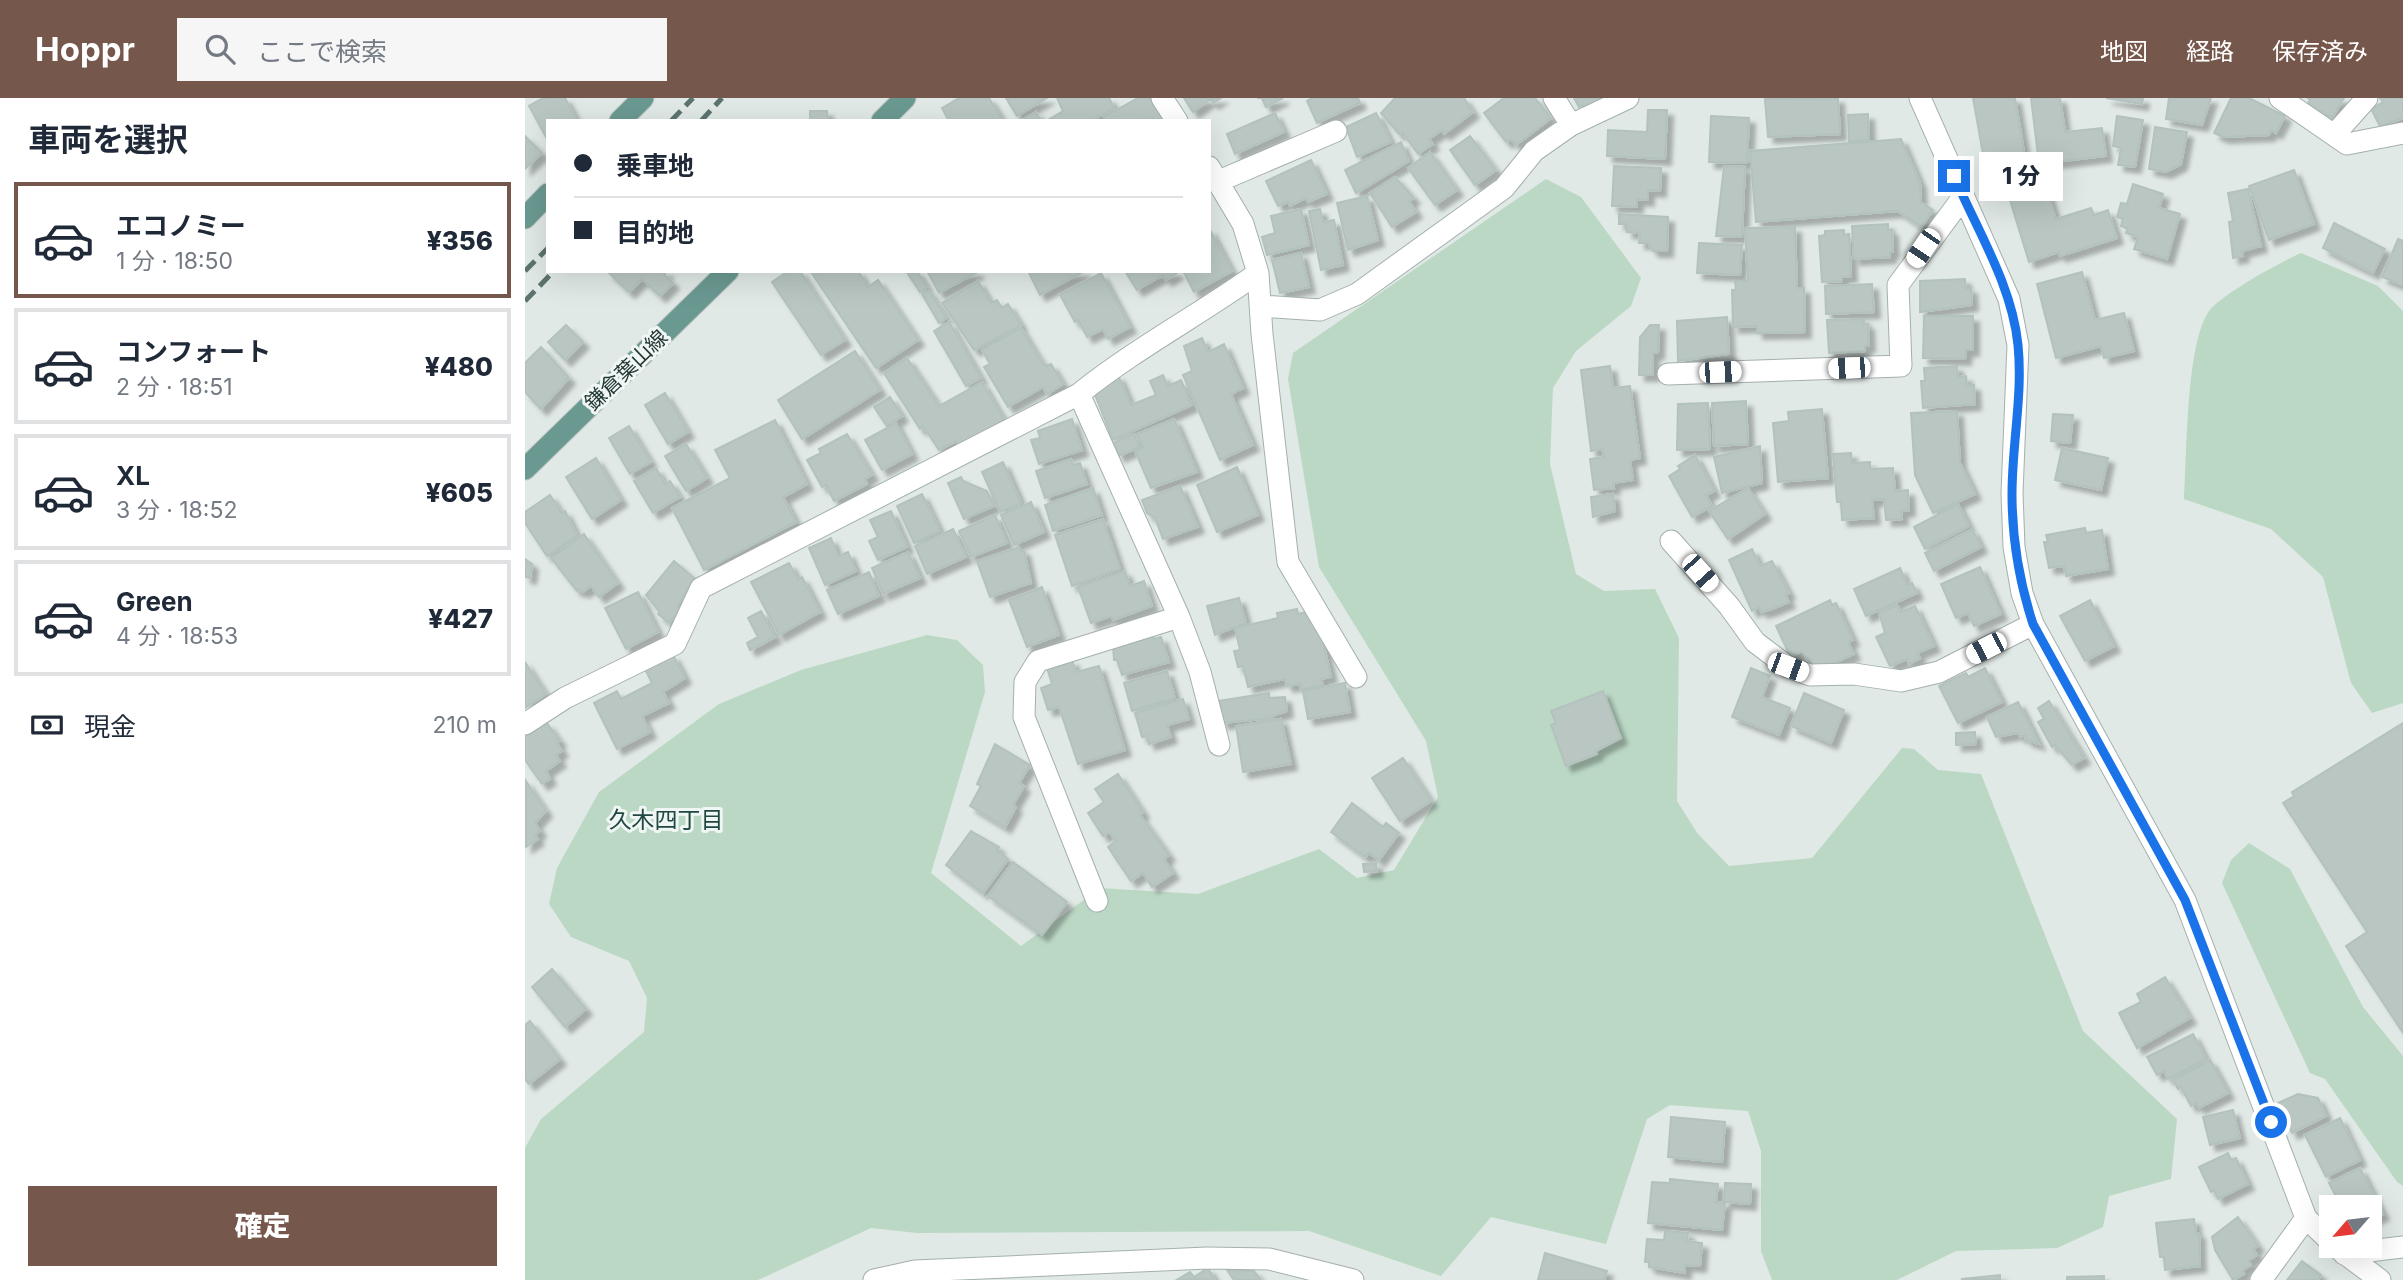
<!DOCTYPE html>
<html lang="ja">
<head>
<meta charset="utf-8">
<style>
	body { margin:0; font-family:Inter,"Noto Sans JP",sans-serif; background:#f6f6f7; color:#1f2937; height:100vh; display:flex; flex-direction:column; font-size:26px; white-space:nowrap }
	* { box-sizing:border-box; margin:0 }
	p { font-size:23px; color:#747a83 }
	.icon { flex:none; width:38px; height:38px; fill:none; stroke:currentColor; stroke-width:2; stroke-linecap:round; stroke-linejoin:round }
	.map { position:relative; flex:1; overflow:hidden }
	.panel { display:flex; flex-direction:column; background:#fff; width:525px }
	.panel>* { flex:none }
	.hud { position:absolute; left:21px; top:21px; width:665px; height:154px; border-radius:0px; box-shadow:0 7px 28px #0002; display:grid; align-content:center; height:154px; padding:0 28px; background:#fff }
	.needle { width:46px; rotate:242deg }
	.buttons { position:absolute; left:1794px; top:1097px; display:grid; gap:14px }
	.buttons a { display:grid; place-items:center; width:63px; height:63px; border-radius:0px; background:#fff; box-shadow:0 7px 28px #0002; font-size:35px }
	.end { position:absolute; width:32px; height:32px; margin:-16px; border:9px solid #1a73e8; background:#fff; box-shadow:0 0 0 4px #fff }
	.from { border-radius:50% }
	.bubble { position:absolute; height:49px; border-radius:0px; background:#fff; box-shadow:0 7px 28px #0002; font-size:23px; font-weight:800; line-height:49px; text-align:center }
	.car { position:absolute; width:21px; height:42px; margin:-21px -10px; border-radius:9px; box-shadow:0 0 5px 2px #0007; background:linear-gradient(#fff 24%,#345 0 40%,#fff 0 76%,#345 0 86%,#fff 0) }
	.hud b { display:flex; align-items:center; gap:24px; height:66px; font-size:26px }
	.hud b+b { border-top:2px solid #e0e1e3 }
	.hud i { width:18px; height:18px; background:#1f2937 }
	ul { padding:0; list-style:none }
	li { display:flex; align-items:center; gap:21px; height:116px; margin:0 14px 10px; padding:0 14px; border:4px solid #e0e1e3; border-radius:0px }
	li div { flex:1 }
	li b { display:block; font-size:26px }
	li em { font-style:normal; font-weight:800 }
	li.current { border-color:#76574c }
	li>.icon { width:63px; height:63px; stroke-width:1.5 }
	h2 { padding:0 28px; font-size:32px; line-height:84px }
	.pay { display:flex; align-items:center; gap:18px; height:77px; padding:0 28px; font-size:26px }
	.pay p { margin-inline-start:auto }
	.action { display:flex; gap:14px; margin-top:auto; padding:14px 28px }
	.action a { flex:1; height:80px; border-radius:0px; background:#76574c; color:#fff; font-size:28px; font-weight:800; line-height:80px; text-align:center }
	header { display:flex; align-items:center; gap:42px; box-sizing:border-box; height:98px; padding:0 35px; background:#76574c; color:#fff }
	header strong { font-size:33px }
	nav { display:flex; gap:38px; margin-inline-start:auto; font-size:24px }
	.search { width:490px; height:63px; background:#f6f6f7; display:flex; align-items:center; gap:18px; box-sizing:border-box; padding:0 24px; border-radius:0px; color:#747a83; font-size:26px }
	main { display:flex; flex:1; min-height:0 }
	.map>svg:first-child { display:block }
	.green { fill:#bbd8c5 }
	.building { fill:#b9c6c2; stroke:#b3c2bd; stroke-width:2; filter:url(#shadow) }
	.lines { fill:none; stroke-linecap:round; stroke-linejoin:round }
	.minor-casing { stroke:#a4b0ad; stroke-width:23 }
	.major-casing { stroke:#bdc3c2; stroke-width:23 }
	.minor { stroke:#fff; stroke-width:21 }
	.major { stroke:#6a9991; stroke-width:21 }
	.rail { stroke:#5d736f; stroke-width:5; stroke-dasharray:14 7; stroke-linecap:butt }
	.route { stroke:#1a73e8; stroke-width:9 }
	.labels { text-anchor:middle; dominant-baseline:central; stroke-width:6; stroke-linejoin:round; paint-order:stroke }
	.street-label { font-size:21px; fill:#233734; stroke:#f0f6f4 }
	.neighbourhood-label { font-size:23px; fill:#214741; stroke:#f0f6f4 }
</style>
</head>
<body>
<header>
<strong>Hoppr</strong>
<div class="search"><svg class="icon" aria-label="search" viewBox="0 0 24 24"><circle cx="10" cy="10" r="6"/><path d="M15 15l6 6"/></svg>ここで検索</div>
<nav><a>地図</a><a>経路</a><a>保存済み</a></nav>
</header>
<main>
<section class="panel">
<h2>車両を選択</h2>
<ul>
<li class="current"><svg class="icon" aria-label="car" viewBox="0 0 24 24"><path d="M5 17H2v-5l4-1 3-4h7l3 4 3 1v5h-3M9 17h6M6 11h13"/><circle cx="7" cy="17" r="2"/><circle cx="17" cy="17" r="2"/></svg><div><b>エコノミー</b><p>1 分 · 18:50</p></div><em>¥356</em></li>
<li><svg class="icon" aria-label="car" viewBox="0 0 24 24"><path d="M5 17H2v-5l4-1 3-4h7l3 4 3 1v5h-3M9 17h6M6 11h13"/><circle cx="7" cy="17" r="2"/><circle cx="17" cy="17" r="2"/></svg><div><b>コンフォート</b><p>2 分 · 18:51</p></div><em>¥480</em></li>
<li><svg class="icon" aria-label="car" viewBox="0 0 24 24"><path d="M5 17H2v-5l4-1 3-4h7l3 4 3 1v5h-3M9 17h6M6 11h13"/><circle cx="7" cy="17" r="2"/><circle cx="17" cy="17" r="2"/></svg><div><b>XL</b><p>3 分 · 18:52</p></div><em>¥605</em></li>
<li><svg class="icon" aria-label="car" viewBox="0 0 24 24"><path d="M5 17H2v-5l4-1 3-4h7l3 4 3 1v5h-3M9 17h6M6 11h13"/><circle cx="7" cy="17" r="2"/><circle cx="17" cy="17" r="2"/></svg><div><b>Green</b><p>4 分 · 18:53</p></div><em>¥427</em></li>
</ul>
<div class="pay"><svg class="icon" aria-label="cash" viewBox="0 0 24 24"><path d="M3 7h18v10H3z"/><circle cx="12" cy="12" r="2"/></svg>現金<p>210 m</p></div>
<div class="action"><a>確定</a></div>
</section>
<div class="map">
<svg width="1878" height="1182" viewBox="0 0 1878 1182">
	<defs>
		<filter id="shadow"><feDropShadow dx="6" dy="6" stdDeviation="2" flood-color="#0004"/></filter>
	</defs>
	<rect width="100%" height="100%" fill="#e0e9e6"/>
	<path class="green" d="M1021 81 1056 99 1116 180 1106 208 1051 253 1028 290 1025 366 1051 476 1079 493 1130 491 1154 540 1152 703 1173 736 1204 768 1287 760 1377 650 1389 651 1413 672 1456 676 1558 933 1652 1021 1646 1081 1584 1098 1578 1129 1532 1150 1431 1153 1372 1182H1247L1236 1153V1053L1223 1013 1145 1007 1122 1021 1081 1146 966 1119 916 1178 784 1133 392 1135 346 1130 233 1182H0V1050L16 1021 119 934 122 900 104 863 46 839 24 806 32 770 74 694 194 606 276 572 402 537 432 542 458 567 460 594 406 775 496 848 575 790 673 796 794 751 832 780 869 772 913 699 901 643 794 469 763 281 768 255Z
		M1776 155 1853 188 1878 213V605L1847 615 1826 585 1798 479 1746 431 1659 401C1662 355 1661 253 1682 216 1691 199 1756 164 1776 155Z
		M1724 745 1765 771 1838 909 1878 958V1088L1872 1084 1800 981 1785 975 1697 785 1706 762Z"/>
	<path class="building" d="M18 0H40L52 23H23L22 41 4 8Z
		M434 0H464L478 23H424L417 10Z
		M481 0H522L492 18Z
		M532 0H584L589 10 566 23H521L538 13Z
		M613 0H627L641 21 581 23 579 19Z
		M659 0H696L688 5 686 1 668 14Z
		M732 0H758L741 9 737 0Z
		M787 0H833L835 5 792 25 782 3Z
		M870 0H939L948 14 919 36 917 32 904 41 908 46 893 56 877 34 874 36 856 15Z
		M979 0H1010L1026 20 991 47 986 41 981 44 959 15Z
		M1049 0H1083L1059 11 1057 7 1054 9Z
		M1313 0 1315 36 1243 39 1240 1Z
		M1448 0H1490L1501 66 1461 73Z
		M1506 0H1535L1540 34 1577 30 1581 58 1514 66Z
		M1581 0H1618L1617 6Z
		M1644 0H1686L1677 27 1641 21Z
		M1706 0H1724L1760 18 1751 35 1746 32 1744 37 1698 39 1689 35Z
		M1782 0H1819L1807 20 1783 6 1785 1Z
		M1855 0H1878V20L1855 28 1846 11 1858 4Z
		M1123 12H1142L1140 61 1082 58 1083 32 1122 34Z
		M285 13H302L303 23H285Z
		M511 14 516 23H496Z
		M750 15 759 34 710 56 702 36Z
		M851 15 866 44 832 59 821 29Z
		M1343 16 1344 42 1324 43 1323 17Z
		M1186 18 1224 20 1222 65 1184 64Z
		M1592 18 1618 22 1610 69 1593 67 1596 50 1588 48Z
		M1630 29 1662 34 1656 66 1641 74 1624 71Z
		M0 38 17 55 0 71Z
		M945 38 971 72 950 87 925 52Z
		M1376 41 1395 85 1396 104 1408 112 1396 129 1373 113 1231 124 1225 53Z
		M876 44 884 63 831 95 820 72Z
		M905 54 932 92 910 107 883 70Z
		M786 62 802 96 783 104 781 100 765 108 763 104 753 108 741 83Z
		M1089 68 1136 70 1135 93 1123 92V102L1112 101V109L1087 108Z
		M1199 68 1220 69 1217 139 1191 138Z
		M1769 72 1789 126 1744 142 1724 88Z
		M870 79 889 100 884 103 891 114 867 129 845 95Z
		M1608 86 1638 96 1634 110 1655 116 1642 161 1609 151 1613 139 1601 135 1603 131 1596 128 1598 121 1592 119 1596 105 1602 106Z
		M1520 88 1531 121 1566 110 1569 117 1583 112 1592 140 1535 158 1534 154 1504 164 1484 99Z
		M1723 91 1736 148 1717 153 1718 158 1708 160 1704 124 1708 123 1703 95Z
		M842 98 853 142 823 152 812 105Z
		M776 111 784 147 742 157 737 139 750 135 746 118Z
		M795 111 798 124 809 122 818 167 796 172 784 113Z
		M1094 116 1143 119 1142 153H1128L1123 145H1114L1115 135 1102 134V126H1094Z
		M1809 125 1860 151 1848 175 1798 150Z
		M1363 126V132H1367L1368 154H1365V159L1329 161 1327 128Z
		M1270 129 1272 190H1279L1280 234 1232 235V228L1208 229 1207 192H1211L1210 183H1223L1220 130Z
		M684 130 707 173 669 194 658 173H684Z
		M1319 132V137L1324 136 1326 178 1317 179V183L1297 184 1294 138 1300 137V133Z
		M1873 141 1878 143V187L1857 179Z
		M1174 145 1217 147 1215 177 1172 175Z
		M776 155 784 189 755 195 747 162Z
		M142 173 139 176 148 185 135 198 117 181 104 194 83 174Z
		M263 173H275L320 242 296 257 247 184Z
		M333 173 343 189 353 182 393 242 351 270 286 174Z
		M381 173H392L402 189 395 194Z
		M402 173H452L453 174 414 195Z
		M503 173H560L515 197Z
		M600 173H651L652 175 641 182 638 177 612 192Z
		M1557 174 1570 222 1599 215 1609 253 1579 260 1576 248 1531 260 1512 186Z
		M576 175 605 229 583 241 578 231 562 239 553 222 550 224 535 197Z
		M1440 181 1441 191 1446 190 1447 207 1395 214V183Z
		M453 183 466 205 472 202 477 210 483 206 496 227 449 252 417 205Z
		M1347 186 1349 214 1301 216 1300 188Z
		M404 192 421 220 414 225 397 196Z
		M1399 218H1448V252H1441L1440 261 1398 260Z
		M1202 219 1204 256 1153 263 1152 223Z
		M1339 221V226H1343L1344 248H1340V253L1304 255 1302 222Z
		M424 224 456 280 441 288 409 233Z
		M41 227 58 244 40 262 23 244Z
		M1125 227H1134L1133 255H1128V277H1114L1115 239Z
		M496 230 514 260 521 268 526 266 538 286 522 296 518 289 483 309 459 269 465 266 457 252Z
		M677 240 683 254 699 246 718 290 706 296 728 347 695 362 658 277 667 273 659 248Z
		M16 249 44 280 16 311 0 294V265Z
		M330 253 355 292 277 341 253 302Z
		M382 260 414 308 457 284 479 322 434 348 431 343 414 352 398 328 395 331 359 275Z
		M1085 268 1088 290 1105 288 1115 360 1105 362 1108 382 1088 385 1089 390 1069 392 1065 361 1079 359 1077 351 1066 353 1056 272Z
		M1432 268 1433 279 1441 278 1442 287H1449L1450 306 1398 310 1396 283H1400L1399 270Z
		M593 277 606 307 631 297 625 283 638 277 643 288 656 282 667 307 588 342 569 294Z
		M140 295 163 334 143 346 120 307Z
		M365 299 377 318 362 328 349 309Z
		M1221 303 1223 346 1189 348 1187 305Z
		M1183 305 1185 351 1152 352 1153 306Z
		M1297 311 1303 380 1253 384 1248 325 1264 323 1263 314Z
		M1432 313 1435 365 1450 396 1408 415 1390 377 1386 315Z
		M1528 316 1548 317 1545 345 1526 343Z
		M547 321 557 352 514 366 506 342 515 340 513 333Z
		M649 321 672 374 626 390 610 353 618 349 612 336Z
		M250 322 282 386 258 399 271 424 179 472 147 410 205 380 190 352Z
		M371 325 387 356 357 372 340 342Z
		M104 328 126 364 105 376 84 340Z
		M322 336 347 377 340 381 342 386 309 403 301 387 297 389 282 362 296 355 294 351Z
		M609 336 614 349 594 358 588 345Z
		M161 346 182 380 161 393 140 358Z
		M1235 348 1237 385 1197 395 1189 359Z
		M1537 350 1583 360 1576 392 1530 382Z
		M1326 355 1327 365 1345 364V371L1368 370 1370 393 1383 392 1384 412 1376 413 1377 421 1361 422 1359 401 1347 402 1349 420 1317 422 1316 404H1312L1308 356Z
		M1170 357 1189 393 1181 397 1187 408 1167 419 1144 378 1155 371 1153 368Z
		M71 360 96 402 67 421 41 379Z
		M546 361 548 367 555 365 562 386 520 400 511 373Z
		M478 364 496 405 475 414 457 374Z
		M712 369 733 417 692 434 672 387Z
		M131 370 140 386 145 383 155 399 128 415 109 383Z
		M436 379 438 383 462 393 469 408 439 421 423 385Z
		M655 388 673 429 638 441 630 420 622 415 617 402Z
		M568 390 577 417 528 433 520 407Z
		M1223 390 1240 416 1203 441 1184 413Z
		M397 396 415 433 389 445 372 408Z
		M1088 396 1090 413 1068 419 1066 399Z
		M25 397 37 415 40 413 52 438 22 458 0 425V414Z
		M506 404 519 434 489 447 476 417Z
		M1433 406 1444 428 1400 451 1389 429Z
		M366 413 382 449 353 462 344 443 353 439 345 422Z
		M470 417 482 445 446 459 434 433Z
		M578 421 595 471 547 488 530 437Z
		M1560 430 1561 435 1577 432 1583 471 1541 478 1539 468 1524 470 1519 444H1523L1521 437Z
		M428 431 441 459 402 476 390 448Z
		M1447 431 1456 449 1409 473 1400 455Z
		M59 436 93 485 74 499 66 488 58 494 55 491 52 493 26 460Z
		M306 440 313 458 323 454 331 473 300 487 284 450Z
		M494 449 496 453 499 452 506 485 465 499 452 463Z
		M1227 451 1235 468 1247 463 1264 495 1260 496 1264 504 1247 511 1236 514 1235 509 1227 513 1204 462Z
		M383 454 395 480 358 496 347 470Z
		M0 461 7 466 5 480 0 479Z
		M149 463 169 480 152 509 155 512 144 525 133 516 135 514 121 497Z
		M264 465 273 482 277 479 295 514 254 537 226 484Z
		M1455 469 1476 516 1449 528 1443 515 1431 520 1416 486Z
		M1375 470 1382 487 1387 485 1392 495 1341 518 1329 491Z
		M600 473 605 488 619 483 627 508 588 522 586 518 566 525 553 489Z
		M344 474 354 498 313 516 302 492Z
		M517 489 534 537 502 549 484 502Z
		M113 494 133 534 101 551 80 510Z
		M714 500 721 525 690 537 682 508Z
		M1305 502 1307 507 1311 505 1328 542 1323 544 1329 556 1291 573 1277 553 1265 558 1251 528Z
		M1565 502 1589 548 1560 563 1535 518Z
		M1372 507 1376 514 1390 508 1409 548 1392 555 1395 560 1384 566 1382 561 1365 568 1351 539 1360 535 1354 515Z
		M772 511 773 516 791 512 806 579 796 581 798 587 776 592 775 586 762 588 760 581 723 589 718 568 713 569 709 553 715 552 710 530 753 520 752 515Z
		M236 513 250 539 225 552 222 545 233 539 223 520Z
		M627 536 629 541 636 539 644 564 597 577 592 562H589L588 547Z
		M148 557 160 580 138 594 144 605 117 618 125 634 92 651 69 605 92 593 96 601 127 585 120 571Z
		M547 562 551 574 574 568 600 652 553 666 534 609 523 612 516 590 527 586 522 570Z
		M0 564 21 596 0 610Z
		M1226 570 1245 578 1237 599 1265 610 1254 637 1207 619Z
		M1460 570 1477 604 1433 625 1414 588 1441 575 1443 579Z
		M642 573 650 600 607 613 599 585Z
		M820 585 825 614 783 621 778 593Z
		M1078 593 1096 640 1071 653 1072 656 1041 668 1026 627 1031 625 1026 613Z
		M744 595V600L760 599 762 613 747 618 748 620 697 625 693 603Z
		M1279 595 1319 612 1306 645 1266 628Z
		M658 601 664 621 642 627 646 639 624 646 622 638 617 639 610 615Z
		M1524 603 1559 660 1547 667 1530 647 1527 649 1513 624 1519 621 1513 610Z
		M1493 604 1514 646 1501 642 1500 637 1495 639 1493 635 1471 639 1462 619Z
		M756 621 766 666 718 674 711 628Z
		M22 625 35 643 32 645 37 653 31 657 35 663 21 673 25 681 17 686 0 662V636Z
		M1878 625V935L1821 848 1842 834 1758 705 1769 698 1767 694Z
		M1450 634 1451 646 1431 647V635Z
		M470 646 505 667 494 685 499 688 488 707 491 709 480 729 445 708 456 688 452 686Z
		M878 660 906 703 875 723 847 680Z
		M593 676 618 714 615 717 644 757 639 761 648 775 627 789 618 775 606 783 583 749 591 743 584 734 578 738 563 715 579 704 570 691Z
		M1 683 21 713 10 725 15 733 10 737 13 741 1 749Z
		M827 705 858 729 861 725 874 735 854 762 844 755 840 759 806 734Z
		M446 733 474 749 472 752 483 761 458 795 421 767Z
		M488 764 542 804 517 837 463 798Z
		M851 765 852 773 839 774 838 766Z
		M27 871 61 911 40 929 7 889Z
		M1640 879 1665 920 1612 950 1594 915 1616 904 1612 896Z
		M5 923 35 961 4 986 0 981V927Z
		M1668 936 1681 961 1643 981 1639 973 1632 977 1622 959Z
		M1685 962 1703 995 1674 1010 1671 1005 1666 1008 1656 989 1653 991 1648 982Z
		M1773 996 1793 1000 1801 1018 1767 1035 1753 1005Z
		M1708 1012 1715 1040 1685 1047 1678 1019Z
		M1146 1019 1200 1024 1197 1064 1143 1059Z
		M1815 1020 1835 1062 1801 1079 1780 1037Z
		M1703 1055 1706 1062 1711 1060 1723 1086 1693 1101 1689 1092 1686 1094 1674 1069Z
		M1835 1070 1858 1116 1844 1123V1110H1817L1804 1085Z
		M1145 1081 1193 1086 1191 1104 1200 1105 1197 1132 1123 1125 1127 1084 1145 1085Z
		M1200 1085 1226 1086 1225 1106 1199 1104Z
		M1713 1119 1733 1148 1728 1151 1732 1157 1723 1163 1726 1167 1717 1173 1719 1176 1708 1182 1690 1152 1687 1139Z
		M1669 1121 1671 1135H1674L1675 1168 1640 1172 1639 1159H1635L1631 1125Z
		M1140 1133 1163 1135 1162 1143 1177 1145 1175 1168 1160 1167V1175L1124 1169V1164H1120L1122 1141 1139 1142Z
		M1020 1155 1082 1173 1079 1182H1013Z
		M1777 1163 1796 1177 1793 1182H1762Z
		M683 1170 690 1182 653 1181 665 1174 669 1179Z
		M702 1172 729 1173 736 1182H709Z
		M1475 1177V1182L1436 1181Z
		M1579 1178V1182H1542V1179Z"/>
	<g class="lines">
		<defs>
			<path id="minor" d="M637 0 652 23
				M1029 0 1046 27
				M1395 0 1484 201 1493 247 1487 395 1489 449 1497 495 1508 526 1660 802 1781 1120 1806 1144
				M1755 0 1822 46 1878 35
				M1809 37 1842 0
				M684 69 718 126 733 175 737 236 763 464 831 579
				M694 83 811 33
				M736 208 795 212 832 196 979 90 1009 53 1046 27 1103 0
				M1143 276 1376 268 1373 187 1438 99
				M554 296 654 519 675 574 694 647
				M1146 443 1204 508 1230 544 1263 569 1285 577 1329 576 1376 583 1414 574 1508 526
				M0 626 40 600 150 546 176 490 554 296C610 251 674 217 733 175
				M572 803 499 619 500 584 513 563 654 519
				M1815 1152 1855 1182
				M1819 1156 1878 1149
				M349 1182 390 1173 682 1160 744 1161 828 1182
				M1736 1182 1781 1120"/>
			<path id="major" d="M95 23 118 0
				M357 23 380 0
				M0 120 23 96
				M0 371 203 173"/>
		</defs>
		<use href="#minor" class="minor-casing"/>
		<use href="#major" class="major-casing"/>
		<use href="#minor" class="minor"/>
		<use href="#major" class="major"/>
		<path class="rail" d="M146 23 168 0
			M176 23 197 0
			M0 173 23 150
			M0 203 29 173"/>
	</g>
	<g class="lines">
		<path class="route" d="M1429 78C1452 132 1487 187 1493 247 1498 296 1487 346 1487 396 1487 441 1494 483 1508 526L1660 802 1746 1024"/>
	</g>
	<g class="labels">
		<g class="street-label">
			<text transform="translate(101 272) rotate(-44)">鎌倉葉山線</text>
		</g>
		<g class="neighbourhood-label">
			<text x="141" y="722">久木四丁目</text>
		</g>
	</g>
</svg>
<div class="buttons">
<a><svg class="needle" viewBox="-14 -14 28 28"><path d="M0-13l5 13h-10z" fill="#e53935"/><path d="M0 13l5-13h-10z" fill="#747a83"/></svg></a>
</div>
<i class="end from" style="left:1746px;top:1024px"></i>
<i class="end" style="left:1429px;top:78px"></i>
<div class="bubble" style="left:1454px;top:54px;width:84px">1 分</div>
<i class="car" style="left:1398px;top:150px;rotate:214deg"></i>
<i class="car" style="left:1324px;top:270px;rotate:268deg"></i>
<i class="car" style="left:1195px;top:274px;rotate:88deg"></i>
<i class="car" style="left:1175px;top:475px;rotate:138deg"></i>
<i class="car" style="left:1461px;top:550px;rotate:243deg"></i>
<i class="car" style="left:1263px;top:569px;rotate:110deg"></i>
<div class="hud">
<b><i class="from"></i>乗車地</b>
<b><i></i>目的地</b>
</div>
</div>
</main>
</body>
</html>
